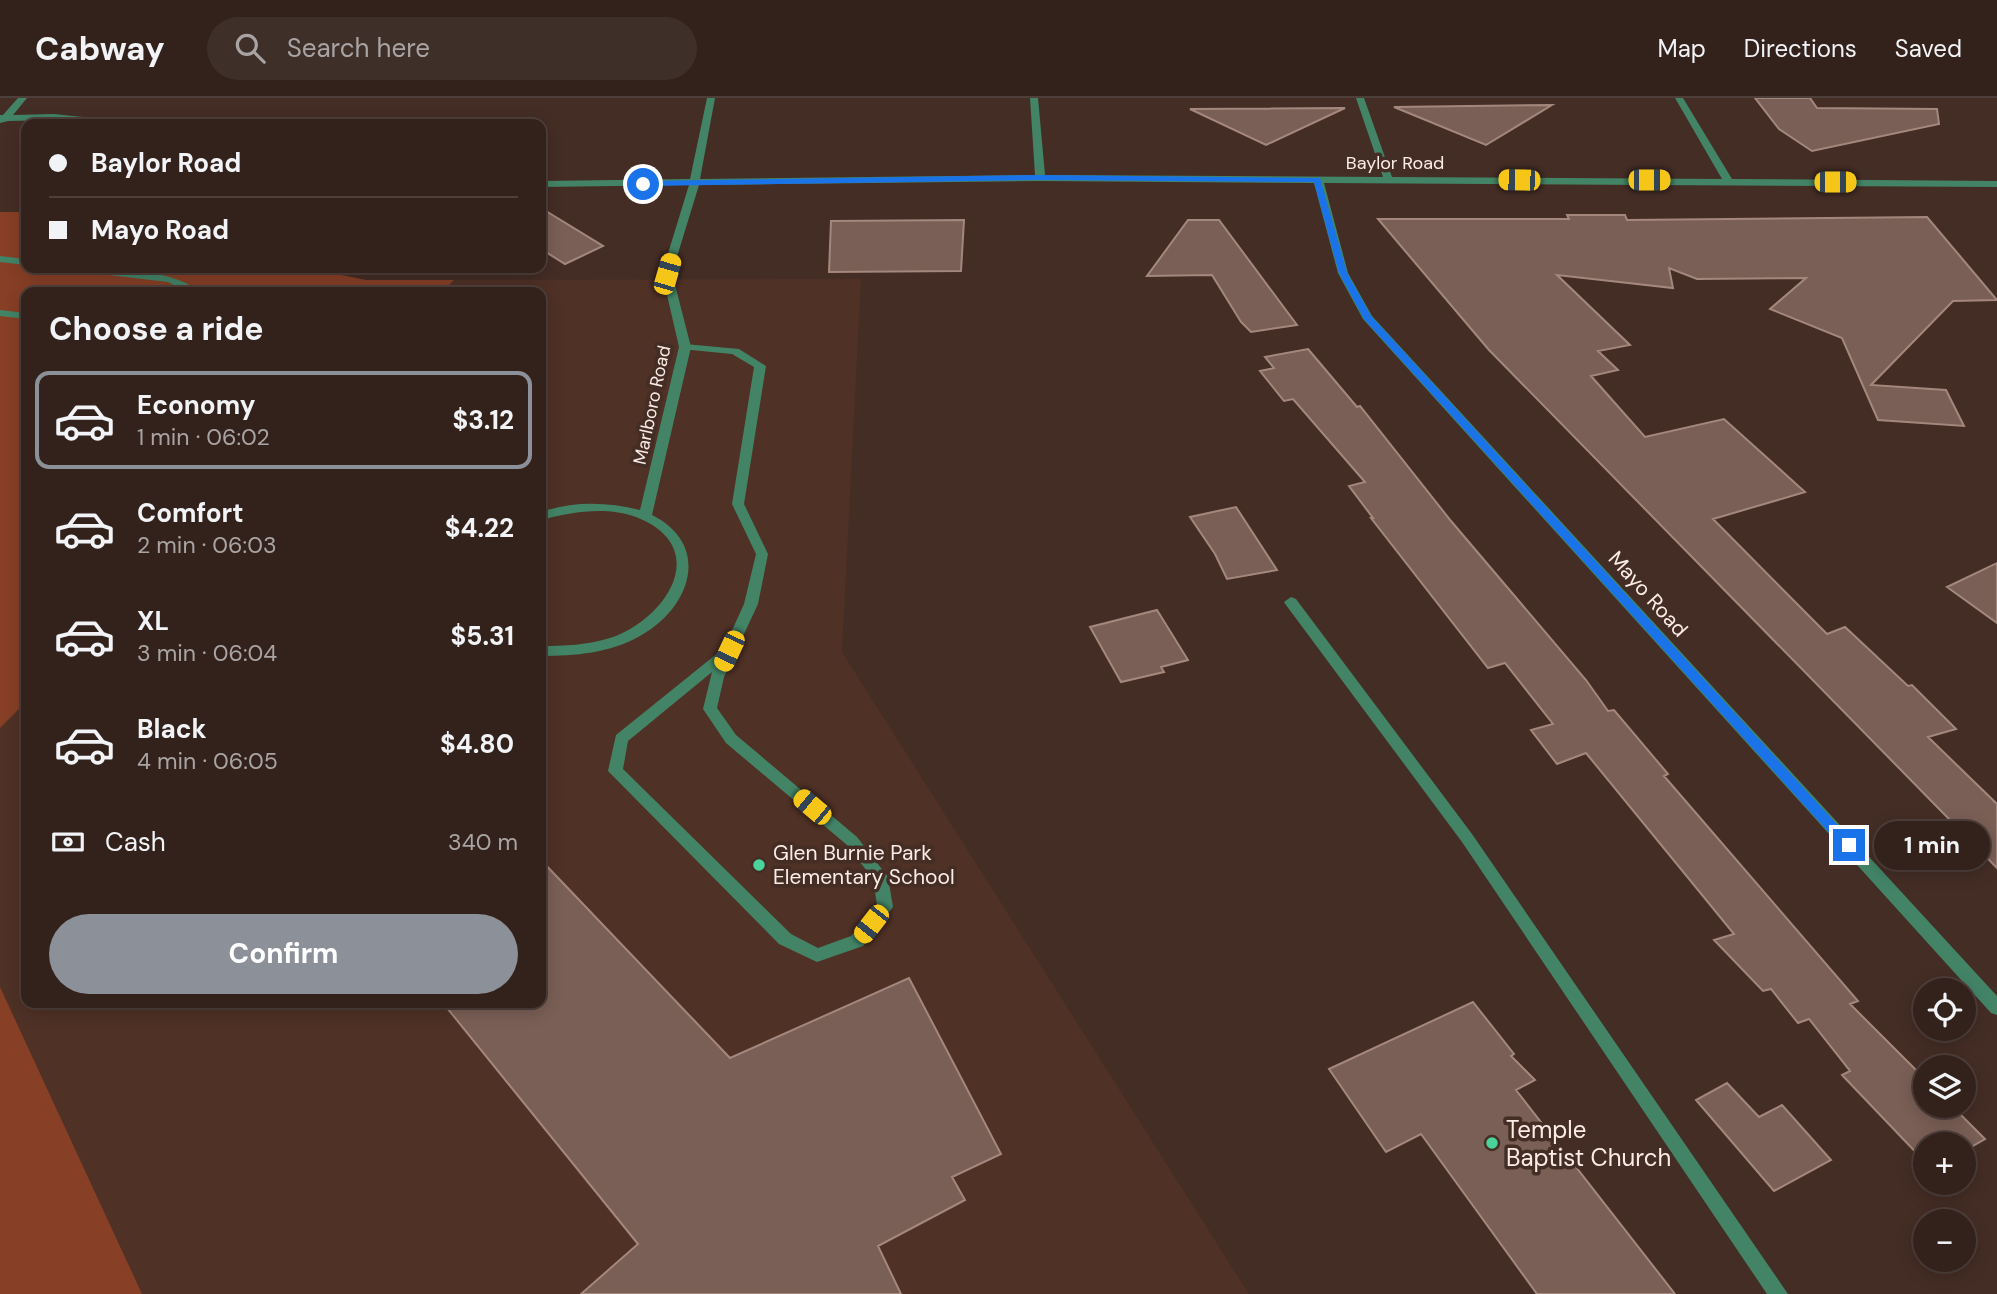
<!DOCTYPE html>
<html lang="en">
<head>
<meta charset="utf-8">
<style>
	body { margin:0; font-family:"DM Sans",sans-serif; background:#3e2f29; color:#f1f3f6; height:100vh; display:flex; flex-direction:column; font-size:26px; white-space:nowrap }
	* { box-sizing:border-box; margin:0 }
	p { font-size:23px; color:#a9a4a3 }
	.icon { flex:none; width:38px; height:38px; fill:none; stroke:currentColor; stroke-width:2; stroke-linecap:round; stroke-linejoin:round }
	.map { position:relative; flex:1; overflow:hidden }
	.drawer { position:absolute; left:21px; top:189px; width:525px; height:721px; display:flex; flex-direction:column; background:#33221c; border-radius:14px; box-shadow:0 4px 18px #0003,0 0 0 2px #4e3f3b }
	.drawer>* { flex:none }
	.guide { position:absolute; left:21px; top:21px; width:525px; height:154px; border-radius:14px; box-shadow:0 4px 18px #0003,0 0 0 2px #4e3f3b; display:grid; align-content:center; height:154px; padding:0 28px; background:#33221c }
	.buttons { position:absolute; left:1913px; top:880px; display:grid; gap:14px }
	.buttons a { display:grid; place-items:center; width:63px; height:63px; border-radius:50%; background:#33221c; box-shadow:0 4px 18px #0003,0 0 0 2px #4e3f3b; font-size:35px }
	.end { position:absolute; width:32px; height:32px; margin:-16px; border:9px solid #1a73e8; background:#fff; box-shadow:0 0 0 4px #fff }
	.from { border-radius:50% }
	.bubble { position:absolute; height:49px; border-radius:24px; background:#33221c; box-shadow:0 4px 18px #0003,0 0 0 2px #4e3f3b; font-size:23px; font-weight:700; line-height:49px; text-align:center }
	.car { position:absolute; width:21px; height:42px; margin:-21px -10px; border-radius:9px; box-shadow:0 0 5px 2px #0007; background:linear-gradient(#f5c518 24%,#345 0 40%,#f5c518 0 76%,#345 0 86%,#f5c518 0) }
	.guide b { display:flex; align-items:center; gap:24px; height:66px; font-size:26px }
	.guide b+b { border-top:2px solid #4e3f3b }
	.guide i { width:18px; height:18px; background:#f1f3f6 }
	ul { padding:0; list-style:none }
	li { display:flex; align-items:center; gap:21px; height:98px; margin:0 14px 10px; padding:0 14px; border:4px solid transparent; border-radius:14px }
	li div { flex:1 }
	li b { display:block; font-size:26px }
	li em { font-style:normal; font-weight:700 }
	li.current { border-color:#8c9099 }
	li>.icon { width:63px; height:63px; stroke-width:1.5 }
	h2 { padding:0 28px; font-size:32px; line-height:84px }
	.pay { display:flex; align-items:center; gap:18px; height:77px; padding:0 28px; font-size:26px }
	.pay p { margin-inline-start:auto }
	.cta { display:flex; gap:14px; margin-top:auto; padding:14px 28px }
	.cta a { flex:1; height:80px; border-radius:42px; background:#8c9099; color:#fff; font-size:28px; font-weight:700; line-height:80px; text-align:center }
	header { display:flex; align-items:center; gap:42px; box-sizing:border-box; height:98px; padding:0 35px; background:#33221c; border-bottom:2px solid #4e3f3b }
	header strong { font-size:33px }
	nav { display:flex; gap:38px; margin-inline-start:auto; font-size:24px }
	.search { width:490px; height:63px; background:#3e2f29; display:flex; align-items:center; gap:18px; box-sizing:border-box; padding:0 24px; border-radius:38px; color:#a9a4a3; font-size:26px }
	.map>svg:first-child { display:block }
	.built { fill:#4f3126 }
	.green { fill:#873f26 }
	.building { fill:#7a5f56; stroke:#a4877d; stroke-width:2 }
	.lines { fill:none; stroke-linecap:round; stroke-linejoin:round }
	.lane { fill:#438467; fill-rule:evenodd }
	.street { fill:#438467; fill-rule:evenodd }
	.route { fill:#1a73e8 }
	.poi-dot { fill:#4ad49c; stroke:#442d25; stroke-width:2.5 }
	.labels { text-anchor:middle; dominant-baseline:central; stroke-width:7; stroke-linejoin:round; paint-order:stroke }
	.far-street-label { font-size:18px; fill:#fcece6; stroke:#442d25 }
	.street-label { font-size:21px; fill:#fcece6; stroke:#442d25 }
	.poi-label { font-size:21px; fill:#fcece6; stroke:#442d25; text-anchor:start }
	.near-poi-label { font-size:24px; fill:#fcece6; stroke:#442d25; text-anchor:start }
</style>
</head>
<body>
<header>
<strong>Cabway</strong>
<div class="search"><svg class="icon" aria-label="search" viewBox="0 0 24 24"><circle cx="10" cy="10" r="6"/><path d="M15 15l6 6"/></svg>Search here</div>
<nav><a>Map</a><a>Directions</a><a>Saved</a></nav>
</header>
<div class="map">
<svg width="1997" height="1196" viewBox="0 0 1997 1196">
	<rect width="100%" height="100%" fill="#442d25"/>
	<path class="built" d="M861 181 842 554 1249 1196H0V630L26 604V905H541V194H442L454 182Z"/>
	<path class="green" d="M0 114H26V170H308L366 182H454L442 194H26V604L0 630Z
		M0 889 142 1196H0Z"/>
	<path class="building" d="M1755 0H1810L1817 10 1937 11 1939 26 1812 53 1779 31Z
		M1552 7 1486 47 1394 9Z
		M1345 10 1266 47 1190 11Z
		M541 110 603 148 565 166 541 151Z
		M1567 117H1625L1627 122 1927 119 1997 202 1953 203 1871 287 1946 292 1964 328 1878 322 1842 240 1770 211 1806 180 1697 181 1669 170 1673 190 1557 177 1630 247 1598 253 1618 272 1591 278 1645 339 1724 321 1805 394 1713 421 1827 536 1845 529 1908 588 1912 587 1956 631 1928 639 1997 706V770L1489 252 1378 121H1569Z
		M964 122 961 173 829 174 831 123Z
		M1188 122H1219L1297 227 1251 234 1241 224 1212 177 1147 178Z
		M1308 251 1357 309 1360 308 1451 423 1586 582 1608 613 1614 612 1668 676 1664 678 1858 903 1850 906 1925 981V1008H1952L1985 1041 1964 1053V1046H1925V1064L1842 977 1850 973 1809 921 1798 925 1771 891 1763 893 1714 842 1734 836 1586 655 1557 666 1531 632 1553 626 1505 565 1488 570 1371 420H1373L1349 388 1365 384 1293 301 1284 303 1260 273 1274 270 1265 259Z
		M1236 409 1277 472 1227 481 1215 456 1190 419Z
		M1997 465V525L1947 489Z
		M1157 512 1188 562 1161 569 1164 574 1121 584 1090 529Z
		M541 762 730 960 909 880 1001 1056 952 1079 965 1102 878 1148 901 1196H581L638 1146 443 905H541Z
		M1473 904 1514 956 1511 958 1535 982 1516 992 1675 1196H1537L1421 1036 1386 1054 1329 971Z
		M1727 985 1759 1019 1782 1007 1831 1062 1774 1093 1696 1002Z"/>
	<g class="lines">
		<path class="lane" d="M0 158 26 161V167L0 164Z
			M70 170C104 168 174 171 200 194H188L168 184 75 173Z
			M0 212 26 215V221L0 218Z
			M685 246 739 251 766 268 744 406 768 456 758 506 724 579 717 610 736 637 857 739 888 779 893 809 863 848 817 864 779 846 608 673 616 637 724 550 744 506 756 456 732 406 754 269 732 256 681 251V247ZM712 574 703 611 726 645 847 747 873 781 877 807 851 838 818 850 791 836 623 671 628 643Z
			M1291 499 1296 501 1472 736 1788 1196H1767L1462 744 1286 507 1284 504Z"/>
		<path class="street" d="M18 0H27L13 17 54 16 121 23 126 26H97L54 22 8 23 0 25V17H3Z
			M707 0H715L700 81 1035 77 1030 0H1038L1045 77 1383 79 1356 0H1364L1392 79 1722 81 1675 0H1683L1732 81 1997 83V89L1324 85 1348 175 1372 218 1997 898V917L1991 915 1363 221 1338 175 1314 85 1040 83 699 87 672 175 691 249 652 417C712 447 691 510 640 538 610 555 575 558 541 558V548C564 548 588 547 610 540 667 521 713 449 636 419 606 408 571 414 541 422V414C574 403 606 404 640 412L679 249 662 175 689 87 541 89V83L690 81Z"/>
	</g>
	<path class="route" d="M1040 77 1320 80 1347 175 1371 218 1853 744V751H1844L1364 221 1339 175 1314 84 1040 82 643 88 639 86 643 83Z"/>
	<g class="poi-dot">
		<circle cx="759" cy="767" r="7"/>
		<circle cx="1492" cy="1045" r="7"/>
	</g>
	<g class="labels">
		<g class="far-street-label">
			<text x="1395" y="65">Baylor Road</text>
			<text transform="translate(652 307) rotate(-78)">Marlboro Road</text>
		</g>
		<g class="street-label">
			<text transform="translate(1648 496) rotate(48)">Mayo Road</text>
		</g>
		<g class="poi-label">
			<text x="773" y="755">Glen Burnie Park<tspan x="773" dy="24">Elementary School</tspan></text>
		</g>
		<g class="near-poi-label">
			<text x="1506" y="1031">Temple<tspan x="1506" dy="28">Baptist Church</tspan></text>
		</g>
	</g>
</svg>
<div class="buttons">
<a><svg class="icon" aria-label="locate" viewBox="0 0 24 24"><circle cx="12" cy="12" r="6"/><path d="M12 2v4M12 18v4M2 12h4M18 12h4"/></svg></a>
<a><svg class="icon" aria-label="layers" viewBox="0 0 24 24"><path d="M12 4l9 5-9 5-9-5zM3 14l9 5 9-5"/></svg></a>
<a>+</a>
<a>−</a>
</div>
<i class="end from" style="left:643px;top:86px"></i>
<i class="end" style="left:1849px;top:747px"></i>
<div class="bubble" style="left:1874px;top:723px;width:116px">1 min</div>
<i class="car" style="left:1519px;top:82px;rotate:271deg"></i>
<i class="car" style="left:1649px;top:82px;rotate:90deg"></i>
<i class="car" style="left:1835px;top:84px;rotate:90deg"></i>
<i class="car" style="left:667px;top:176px;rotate:16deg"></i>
<i class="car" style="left:729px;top:553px;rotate:205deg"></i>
<i class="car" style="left:812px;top:709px;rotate:310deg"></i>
<i class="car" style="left:871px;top:826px;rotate:218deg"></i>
<div class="guide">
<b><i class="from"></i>Baylor Road</b>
<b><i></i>Mayo Road</b>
</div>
<section class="drawer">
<h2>Choose a ride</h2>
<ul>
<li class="current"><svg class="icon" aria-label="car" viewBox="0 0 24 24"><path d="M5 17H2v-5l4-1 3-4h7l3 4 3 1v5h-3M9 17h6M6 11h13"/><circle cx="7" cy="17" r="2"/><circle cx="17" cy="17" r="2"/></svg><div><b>Economy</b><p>1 min · 06:02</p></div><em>$3.12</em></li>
<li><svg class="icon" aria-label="car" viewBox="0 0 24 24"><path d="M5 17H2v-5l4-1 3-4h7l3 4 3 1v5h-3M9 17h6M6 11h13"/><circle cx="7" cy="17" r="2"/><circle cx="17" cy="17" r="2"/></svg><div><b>Comfort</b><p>2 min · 06:03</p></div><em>$4.22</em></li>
<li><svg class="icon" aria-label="car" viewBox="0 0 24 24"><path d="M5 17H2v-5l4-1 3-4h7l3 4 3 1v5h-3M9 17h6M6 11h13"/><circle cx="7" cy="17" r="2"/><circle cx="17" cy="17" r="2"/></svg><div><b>XL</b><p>3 min · 06:04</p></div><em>$5.31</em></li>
<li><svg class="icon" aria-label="car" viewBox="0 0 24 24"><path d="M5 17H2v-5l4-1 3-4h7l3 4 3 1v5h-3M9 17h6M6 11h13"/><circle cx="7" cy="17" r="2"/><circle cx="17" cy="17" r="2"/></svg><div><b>Black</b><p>4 min · 06:05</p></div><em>$4.80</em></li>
</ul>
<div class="pay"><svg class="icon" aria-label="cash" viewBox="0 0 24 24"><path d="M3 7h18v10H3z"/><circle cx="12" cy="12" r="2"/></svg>Cash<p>340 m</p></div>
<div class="cta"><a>Confirm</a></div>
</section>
</div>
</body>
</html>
